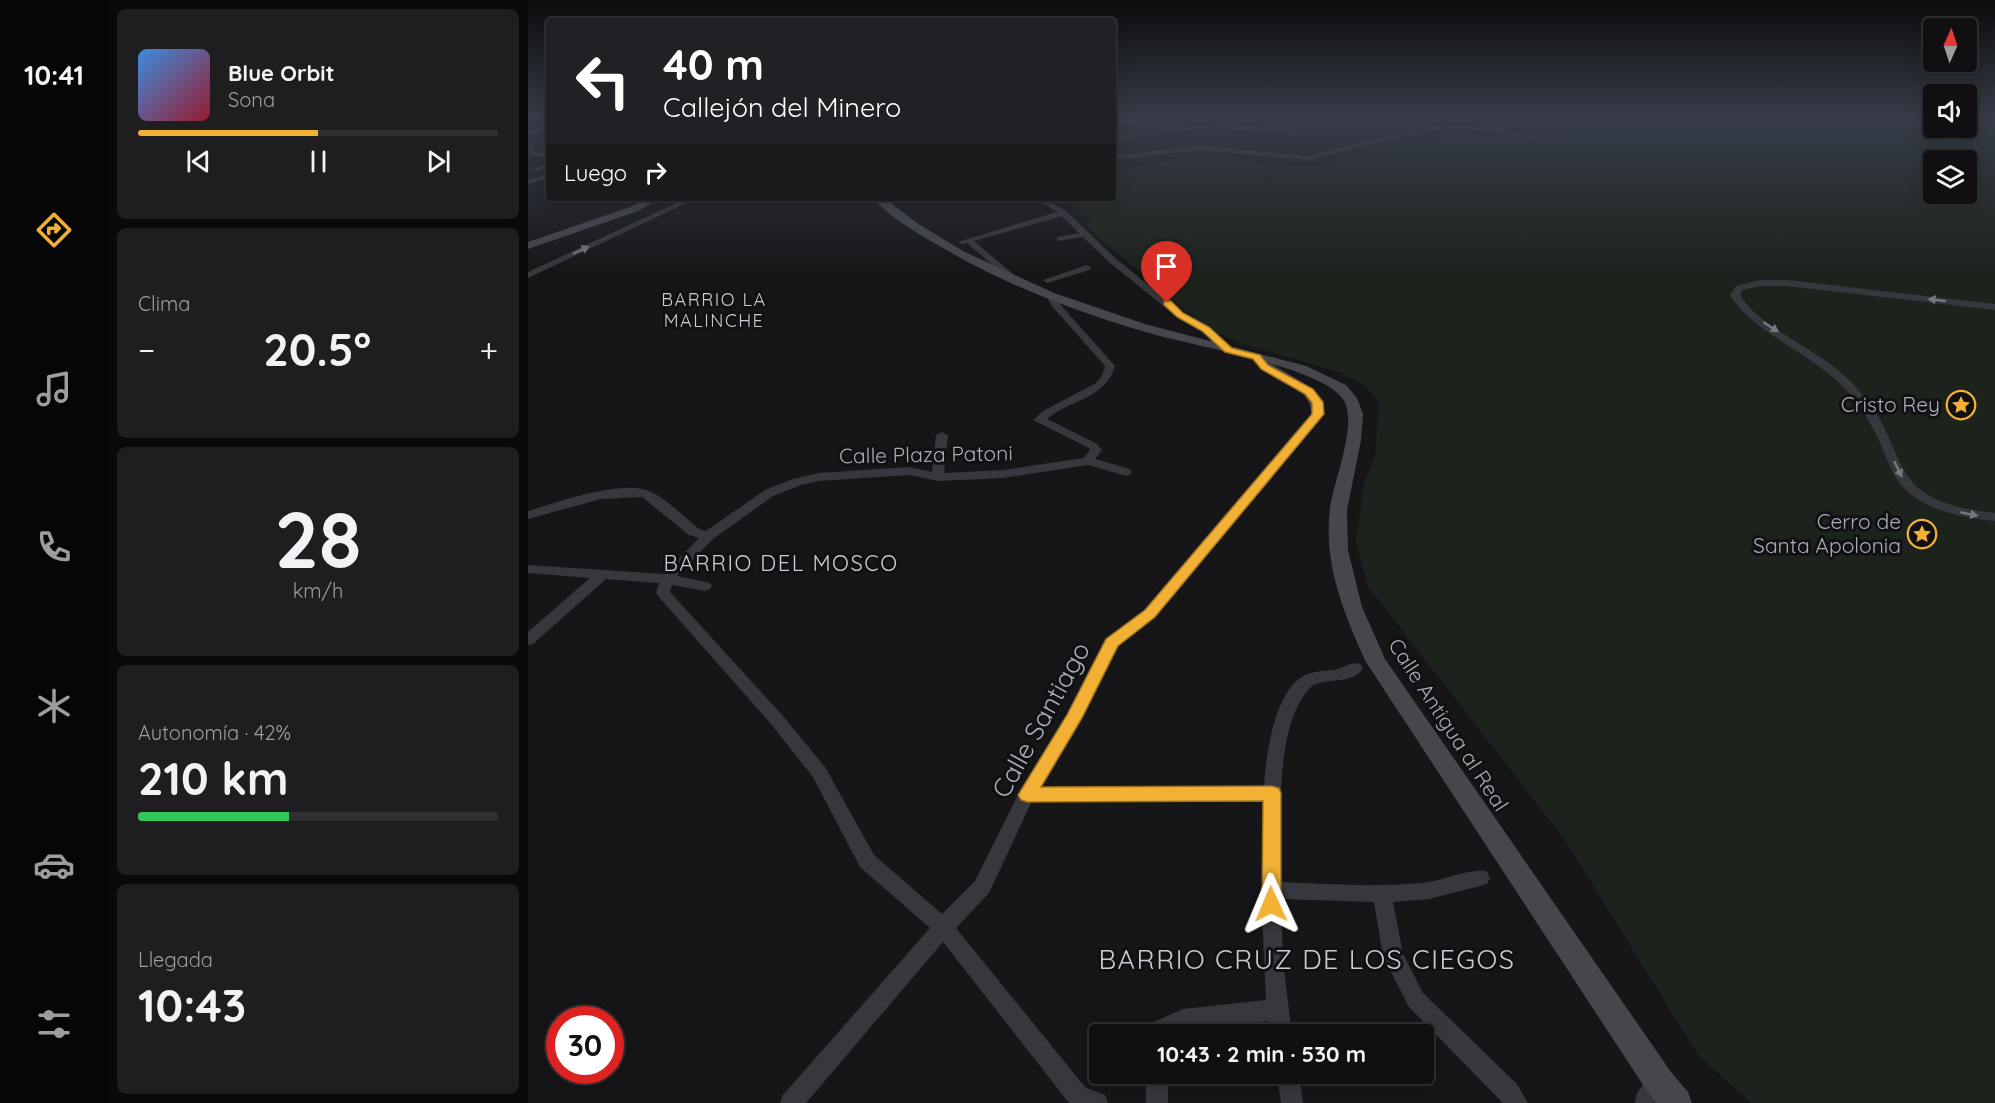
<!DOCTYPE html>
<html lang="es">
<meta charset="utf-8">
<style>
body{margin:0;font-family:Quicksand,sans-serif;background:#1e1e20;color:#f1f3f6;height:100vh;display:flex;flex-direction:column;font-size:22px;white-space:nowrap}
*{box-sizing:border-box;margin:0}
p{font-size:20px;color:#9c9d9f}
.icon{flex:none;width:33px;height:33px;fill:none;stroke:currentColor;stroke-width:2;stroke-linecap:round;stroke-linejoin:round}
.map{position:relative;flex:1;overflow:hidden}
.panel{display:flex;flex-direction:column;gap:9px;padding:9px;background:#09090a;width:420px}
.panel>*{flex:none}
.guide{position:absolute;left:18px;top:18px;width:570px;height:183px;border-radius:6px;box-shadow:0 3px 15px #0003,0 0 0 2px #303032;background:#202124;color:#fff;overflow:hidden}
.needle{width:39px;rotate:3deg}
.fabs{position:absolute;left:1395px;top:18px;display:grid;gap:12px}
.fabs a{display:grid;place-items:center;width:54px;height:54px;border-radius:6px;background:#101012;box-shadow:0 3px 15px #0003,0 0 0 2px #303032;font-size:30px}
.speed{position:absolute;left:18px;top:1006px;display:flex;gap:12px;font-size:30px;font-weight:700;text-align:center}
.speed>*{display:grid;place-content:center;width:78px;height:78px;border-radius:50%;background:#101012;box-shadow:0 3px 15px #0003,0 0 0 2px #303032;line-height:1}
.speed .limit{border:9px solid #d22;background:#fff;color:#111}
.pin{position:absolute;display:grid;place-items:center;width:51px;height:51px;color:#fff;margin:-62px -26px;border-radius:50% 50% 50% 0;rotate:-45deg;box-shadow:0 0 6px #0007}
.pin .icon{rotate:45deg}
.me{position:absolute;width:66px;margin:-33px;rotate:359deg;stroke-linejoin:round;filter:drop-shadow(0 0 4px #0008)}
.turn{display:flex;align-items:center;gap:21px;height:126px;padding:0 18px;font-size:27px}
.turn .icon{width:78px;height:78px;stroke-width:2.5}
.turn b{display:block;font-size:42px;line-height:51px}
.then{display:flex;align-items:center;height:57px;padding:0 18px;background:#0003;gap:12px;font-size:22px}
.big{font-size:45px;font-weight:700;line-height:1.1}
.panel .tile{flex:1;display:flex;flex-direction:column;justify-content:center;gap:9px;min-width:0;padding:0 21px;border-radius:9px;background:#1e1e20}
.panel .dial{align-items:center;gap:0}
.dial b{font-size:78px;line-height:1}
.song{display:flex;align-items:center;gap:18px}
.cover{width:72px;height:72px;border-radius:9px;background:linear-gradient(135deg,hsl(210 70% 55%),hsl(350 70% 35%))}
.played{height:6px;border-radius:3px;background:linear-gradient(90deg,#f2b134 50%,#303032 50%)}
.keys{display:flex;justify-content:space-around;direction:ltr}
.heat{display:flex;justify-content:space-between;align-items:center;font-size:33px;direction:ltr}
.charge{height:9px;border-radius:4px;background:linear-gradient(90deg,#34c759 42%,#303032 0)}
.trip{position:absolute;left:561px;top:1024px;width:345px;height:60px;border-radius:6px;background:#101012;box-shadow:0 3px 15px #0003,0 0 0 2px #303032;font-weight:700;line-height:60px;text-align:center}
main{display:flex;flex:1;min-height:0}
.tab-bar{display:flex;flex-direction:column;width:108px;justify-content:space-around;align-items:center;background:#060607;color:#9c9d9f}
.tab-bar .icon{width:42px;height:42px}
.tab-bar .active{color:#f2b134}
.tab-bar b{font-size:27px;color:#f1f3f6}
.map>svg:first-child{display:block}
.green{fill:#1c231d;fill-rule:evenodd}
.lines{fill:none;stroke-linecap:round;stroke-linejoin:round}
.street{fill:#37383d;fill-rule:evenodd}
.secondary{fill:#45474d;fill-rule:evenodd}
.oneway{fill:#757881}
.route{fill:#f2b134;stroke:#9d7322;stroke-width:1.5}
.labels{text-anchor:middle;stroke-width:6;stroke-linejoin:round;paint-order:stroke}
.far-neighbourhood-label{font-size:18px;letter-spacing:1.5px;fill:#c9ccd4;stroke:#111113}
.poi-label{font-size:21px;fill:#a8adb8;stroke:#111113;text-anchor:end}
.street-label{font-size:21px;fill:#a8adb8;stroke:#111113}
.neighbourhood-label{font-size:22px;letter-spacing:1.5px;fill:#c9ccd4;stroke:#111113}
.near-street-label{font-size:26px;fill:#a8adb8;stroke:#111113}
.near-neighbourhood-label{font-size:27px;letter-spacing:1.5px;fill:#c9ccd4;stroke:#111113}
</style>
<main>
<nav class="tab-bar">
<b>10:41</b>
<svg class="icon active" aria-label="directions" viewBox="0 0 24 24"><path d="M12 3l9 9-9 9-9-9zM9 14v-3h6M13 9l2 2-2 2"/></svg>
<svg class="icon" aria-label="music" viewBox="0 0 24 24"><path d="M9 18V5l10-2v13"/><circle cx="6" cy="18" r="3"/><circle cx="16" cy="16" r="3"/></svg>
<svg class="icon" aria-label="phone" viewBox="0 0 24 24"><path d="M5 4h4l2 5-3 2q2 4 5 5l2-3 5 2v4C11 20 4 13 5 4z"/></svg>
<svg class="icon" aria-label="climate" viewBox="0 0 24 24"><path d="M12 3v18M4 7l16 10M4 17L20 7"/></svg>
<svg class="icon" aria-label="car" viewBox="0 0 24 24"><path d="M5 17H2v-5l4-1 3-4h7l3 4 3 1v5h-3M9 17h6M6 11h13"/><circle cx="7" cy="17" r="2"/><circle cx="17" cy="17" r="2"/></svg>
<svg class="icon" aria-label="filters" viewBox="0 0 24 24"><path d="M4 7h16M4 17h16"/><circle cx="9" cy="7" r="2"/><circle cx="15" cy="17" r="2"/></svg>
</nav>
<section class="panel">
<div class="tile">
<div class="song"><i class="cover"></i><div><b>Blue Orbit</b><p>Sona</p></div></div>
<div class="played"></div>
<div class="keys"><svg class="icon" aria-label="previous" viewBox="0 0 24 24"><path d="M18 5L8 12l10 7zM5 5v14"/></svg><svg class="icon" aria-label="pause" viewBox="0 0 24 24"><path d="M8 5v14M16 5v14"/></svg><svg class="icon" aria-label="next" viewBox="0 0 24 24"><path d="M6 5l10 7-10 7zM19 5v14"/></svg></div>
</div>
<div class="tile"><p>Clima</p>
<div class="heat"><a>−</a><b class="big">20.5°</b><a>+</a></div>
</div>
<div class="tile dial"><b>28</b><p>km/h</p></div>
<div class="tile"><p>Autonomía · 42%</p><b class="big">210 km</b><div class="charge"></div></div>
<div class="tile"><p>Llegada</p><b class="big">10:43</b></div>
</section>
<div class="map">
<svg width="1467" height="1103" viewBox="0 0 1467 1103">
<rect width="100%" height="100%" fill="#161618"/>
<path class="green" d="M945 119H1405L1406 128H1438L1439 119H1467V1103H1223L1170 1055 1037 840 839 585 828 542 836 483 847 456 851 402 835 384 811 372 715 344 688 332 659 312 558 226 564 221 533 198H585V172L625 163 693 155 743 164 774 166 800 164 828 153 885 139 931 133 971 132 1043 146 1014 136 1010 130ZM1406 160H1438V194H1406Z"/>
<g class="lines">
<g class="street">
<polygon points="828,119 841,119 818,125 815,123"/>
<polygon points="876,119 884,119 893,125 888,126"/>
<polygon points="698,124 763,129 769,135 766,137 761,133 684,128 642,132 585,141 585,137 642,128"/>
<polygon points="21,125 21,129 0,136 0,132"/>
<polygon points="915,125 974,128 1037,143 1034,145 974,132 915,129 857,140 780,160 671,150 585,160 585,156 671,146 780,156 857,136"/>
<polygon points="0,143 7,152 21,154 21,158 3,155"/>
<polygon points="21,163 21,167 9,171 5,169"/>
<polygon points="21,174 21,178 0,184 0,180"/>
<polygon points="159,198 169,198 0,278 0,272"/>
<polygon points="507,198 516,198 538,211 587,258 655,313 680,327 704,348 704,352 696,352 674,331 649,317 581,262 555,237 529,241 529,237 551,233 534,216 446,241 490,278 490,282 484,282 439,243 434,244 430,242 529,212"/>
<polygon points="559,265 563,268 562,270 519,283 515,280"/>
<path d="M1232 280H1259L1467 304V310L1259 286H1232L1214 290 1212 295C1231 328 1293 350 1322 381 1336 395 1348 411 1357 429 1368 451 1373 475 1394 491 1415 506 1442 510 1467 513V521C1439 518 1408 513 1385 496 1366 482 1361 463 1352 443 1344 425 1334 408 1321 393 1289 355 1225 334 1202 295L1208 286Z"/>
<path d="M521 295H527L530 302 587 366C577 400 542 399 519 419L569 444 574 450 567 459 602 469 604 472 602 475 598 476 560 465 475 478 410 481 381 475 291 481 273 485 245 496 185 539 149 576 182 583 184 586 182 589 177 591 144 585 142 592 255 716 297 767 346 855 414 914 447 881 493 789 539 715 579 638 617 611 784 414C778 380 743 380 724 357L729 354 733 355C755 376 789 380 796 414L627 617 590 645 552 722 513 787 736 786C738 756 746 694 774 677 783 671 795 671 806 670 815 668 823 661 832 664L835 668C824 687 794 675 781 689 745 728 753 831 753 882 802 884 852 888 901 882 916 880 946 867 959 872L962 878 959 884 952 886 901 899 865 902 875 954 895 993 989 1084 1000 1103H975L881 1007 855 956 846 902 753 899 755 961 764 1035H742L740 1021 656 1031 647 1035H622L626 1022 655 1009 738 1000 734 912 736 800 504 801 461 893 428 928 557 1087 577 1095 580 1103H541L415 942 278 1103H252L255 1095 402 928 332 867 285 777 243 724 130 596 128 593 131 583 78 579 5 644 0 645V632L62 578 0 573V565L136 574 171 538 161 535 114 497 73 499 0 519V511C28 503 96 478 123 492 140 500 156 517 171 529L178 531 237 490 265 479 291 473 381 467 404 472 408 435 414 432 420 435 416 473 475 470 556 458 562 450 561 448 505 420 515 411 568 383 574 376 577 366 523 305 519 297Z"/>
<path d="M1132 1072 1140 1075 1155 1103H1107C1108 1089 1120 1077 1132 1072Z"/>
<rect x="618" y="1074" width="22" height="29"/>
<polygon points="749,1074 771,1074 775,1103 753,1103"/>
</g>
<g class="secondary">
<polygon points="644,119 640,121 585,124 585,120"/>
<polygon points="120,198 133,198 110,211 0,249 0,242 102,207"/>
<path d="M345 198H356L389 223 435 251 526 293 617 324 778 366 818 385 829 398 835 414 833 440 819 510 820 550 834 607 857 659 1143 1072 1160 1092 1164 1103H1129L1121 1094 838 662C816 614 795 563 802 509 805 482 831 423 815 399 794 368 668 346 628 335 553 314 482 287 415 248 391 234 363 219 345 198Z"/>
</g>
</g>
<defs><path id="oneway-solid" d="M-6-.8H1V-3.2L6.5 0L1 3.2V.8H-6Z" transform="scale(1.5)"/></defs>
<g class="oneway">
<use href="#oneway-solid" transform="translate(53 250) rotate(-25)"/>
<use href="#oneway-solid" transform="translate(1409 300) rotate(-173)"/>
<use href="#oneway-solid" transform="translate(1243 327) rotate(32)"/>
<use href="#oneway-solid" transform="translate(1370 469) rotate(64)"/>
<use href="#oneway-solid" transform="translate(1441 514) rotate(12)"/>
</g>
<linearGradient id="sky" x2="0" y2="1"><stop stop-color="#0c0c0d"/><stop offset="0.43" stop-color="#363c48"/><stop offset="1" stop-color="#363c48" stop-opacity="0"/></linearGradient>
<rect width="1467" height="274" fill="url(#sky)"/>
<polygon class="route" points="636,301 643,301 655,313 681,327 704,348 732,355 740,365 785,389 795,402 796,414 627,617 590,646 554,718 513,787 744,786 751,788 753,793 753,904 750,911 743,913 736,911 734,904 735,801 499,802 493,800 490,795 539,715 578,639 617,610 784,414 784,403 777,394 733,369 725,359 697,352 674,331 649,317 636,305"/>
<defs>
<g id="sight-ring" transform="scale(1.5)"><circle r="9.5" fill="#111113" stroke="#f2b134" stroke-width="1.5"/><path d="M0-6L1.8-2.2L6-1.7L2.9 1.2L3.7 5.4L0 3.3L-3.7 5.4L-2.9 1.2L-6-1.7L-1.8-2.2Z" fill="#f2b134"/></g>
</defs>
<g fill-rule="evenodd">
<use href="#sight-ring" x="1433" y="405"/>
<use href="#sight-ring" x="1394" y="534"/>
</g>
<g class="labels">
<g class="far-neighbourhood-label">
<text x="186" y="306">BARRIO LA<tspan x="186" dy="21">MALINCHE</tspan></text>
</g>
<g class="poi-label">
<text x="1412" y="412">Cristo Rey</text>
<text x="1373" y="529">Cerro de<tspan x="1373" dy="24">Santa Apolonia</tspan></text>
</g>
<g class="street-label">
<text transform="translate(398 455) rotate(-1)" y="7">Calle Plaza Patoni</text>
<text transform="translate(920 725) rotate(57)" y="7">Calle Antigua al Real</text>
</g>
<g class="neighbourhood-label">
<text x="253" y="571">BARRIO DEL MOSCO</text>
</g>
<g class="near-street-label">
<text transform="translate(513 720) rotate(-61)" y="9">Calle Santiago</text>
</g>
<g class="near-neighbourhood-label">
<text x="779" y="969">BARRIO CRUZ DE LOS CIEGOS</text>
</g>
</g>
</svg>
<div class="fabs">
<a><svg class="needle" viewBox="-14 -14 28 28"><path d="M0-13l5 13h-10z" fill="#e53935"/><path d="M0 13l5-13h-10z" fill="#9c9d9f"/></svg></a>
<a><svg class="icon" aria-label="sound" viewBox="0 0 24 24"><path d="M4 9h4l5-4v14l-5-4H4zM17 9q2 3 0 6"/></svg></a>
<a><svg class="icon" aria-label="layers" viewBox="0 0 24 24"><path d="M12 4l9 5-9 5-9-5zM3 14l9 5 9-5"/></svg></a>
</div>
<div class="speed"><div class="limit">30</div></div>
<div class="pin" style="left:639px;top:303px;background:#d93025"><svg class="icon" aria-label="arrive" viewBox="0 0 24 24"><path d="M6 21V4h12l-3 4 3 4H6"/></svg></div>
<svg class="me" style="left:743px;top:904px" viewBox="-20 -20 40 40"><path d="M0-17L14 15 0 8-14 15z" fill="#f2b134" stroke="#fff" stroke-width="4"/></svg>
<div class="trip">10:43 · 2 min · 530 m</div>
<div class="guide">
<div class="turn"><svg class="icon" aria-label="left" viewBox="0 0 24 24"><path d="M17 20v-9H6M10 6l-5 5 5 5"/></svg><div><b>40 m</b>Callejón del Minero</div></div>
<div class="then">Luego<svg class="icon" aria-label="right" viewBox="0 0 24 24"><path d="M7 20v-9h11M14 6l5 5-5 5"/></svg></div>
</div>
</div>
</main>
